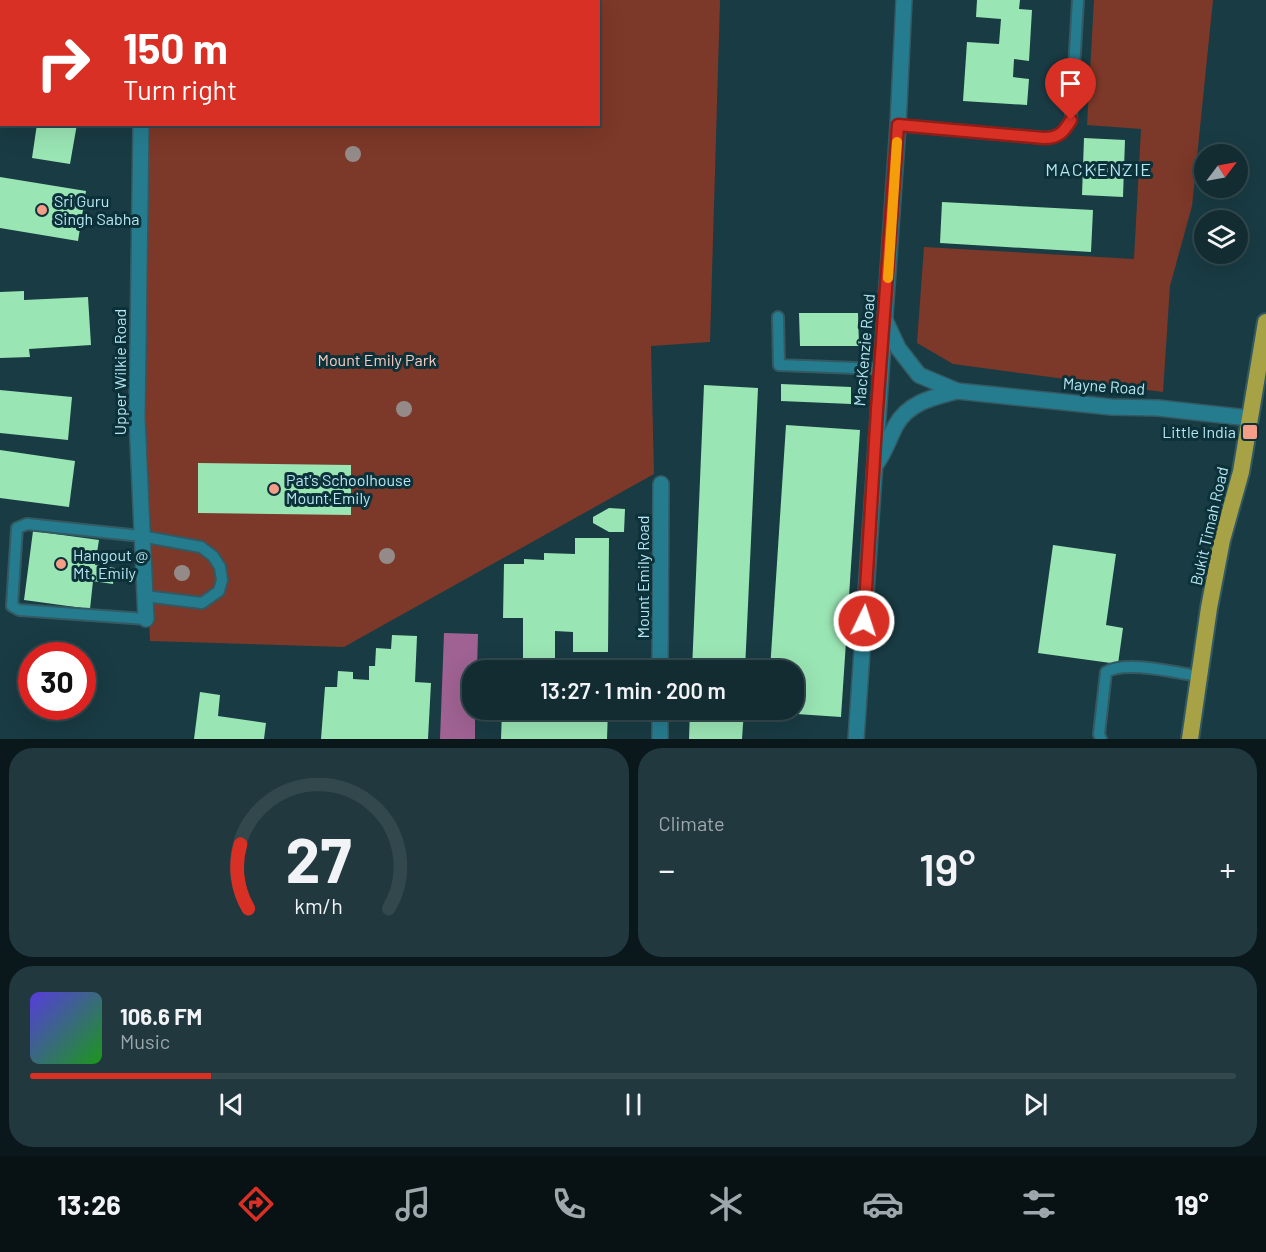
<!DOCTYPE html>
<meta charset="utf-8">
<style>
body{margin:0;font-family:Barlow,sans-serif;background:#20383e;color:#f1f3f6;height:100vh;display:flex;flex-direction:column;font-size:22px;white-space:nowrap}
*{box-sizing:border-box;margin:0}
p{font-size:20px;color:#9da7ac}
.icon{flex:none;width:33px;height:33px;fill:none;stroke:currentColor;stroke-width:2;stroke-linecap:round;stroke-linejoin:round}
.map{position:relative;height:739px;overflow:hidden}
.side{display:flex;flex-direction:column;gap:9px;padding:9px;background:#0a181c;flex:1}
.side>*{flex:none}
.guide{position:absolute;left:0px;top:0px;width:600px;height:126px;box-shadow:0 6px 24px #0002,0 0 0 2px #32484d;background:#d93025;color:#fff;overflow:hidden}
.needle{width:39px;rotate:58deg}
.fabs{position:absolute;left:1194px;top:144px;display:grid;gap:12px}
.fabs a{display:grid;place-items:center;width:54px;height:54px;border-radius:50%;background:#132c32;box-shadow:0 6px 24px #0002,0 0 0 2px #32484d;font-size:30px}
.speed{position:absolute;left:18px;top:642px;display:flex;gap:12px;font-size:30px;font-weight:700;text-align:center}
.speed>*{display:grid;place-content:center;width:78px;height:78px;border-radius:50%;background:#132c32;box-shadow:0 6px 24px #0002,0 0 0 2px #32484d;line-height:1}
.speed .limit{border:9px solid #d22;background:#fff;color:#111}
.pin{position:absolute;display:grid;place-items:center;width:51px;height:51px;color:#fff;margin:-62px -26px;border-radius:50% 50% 50% 0;rotate:-45deg;box-shadow:0 0 6px #0007}
.pin .icon{rotate:45deg}
.me{position:absolute;width:66px;margin:-33px;rotate:4deg;stroke-linejoin:round;filter:drop-shadow(0 0 4px #0008)}
.turn{display:flex;align-items:center;gap:21px;height:126px;padding:0 24px;font-size:27px}
.turn .icon{width:78px;height:78px;stroke-width:2.5}
.turn b{display:block;font-size:42px;line-height:51px}
.big{font-size:45px;font-weight:600;line-height:1.1}
.side .card{flex:1;display:flex;flex-direction:column;justify-content:center;gap:9px;min-width:0;padding:0 21px;border-radius:24px;background:#20383e}
.side .dial{align-items:center;gap:0}
.dial svg{height:156px;overflow:visible;fill:none;stroke:#32484d;stroke-width:7;stroke-linecap:round;text-anchor:middle}
.dial text{fill:#f1f3f6;stroke:none}
.song{display:flex;align-items:center;gap:18px}
.cover{width:72px;height:72px;border-radius:9px;background:linear-gradient(135deg,hsl(250 70% 55%),hsl(120 70% 35%))}
.played{height:6px;border-radius:3px;background:linear-gradient(90deg,#d93025 15%,#32484d 15%)}
.keys{display:flex;justify-content:space-around;direction:ltr}
.heat{display:flex;justify-content:space-between;align-items:center;font-size:33px;direction:ltr}
.side .tiles{flex:1;display:grid;gap:9px;grid-template-columns:1fr 1fr}
.card:last-child{grid-column:span 2}
.trip{position:absolute;left:462px;top:660px;width:342px;height:60px;border-radius:24px;background:#132c32;box-shadow:0 6px 24px #0002,0 0 0 2px #32484d;font-weight:600;line-height:60px;text-align:center}
.menu{display:flex;height:96px;justify-content:space-around;align-items:center;background:#081214;color:#9da7ac}
.menu .icon{width:42px;height:42px}
.menu .selected{color:#d93025}
.menu b{font-size:27px;color:#f1f3f6}
.map>svg:first-child{display:block}
.green{fill:#7c3828}
.water{fill:#9f6292}
.building{fill:#9ae5b4}
.lines{fill:none;stroke-linecap:round;stroke-linejoin:round}
.service-casing{stroke:#335962;stroke-width:14}
.minor-casing{stroke:#335962;stroke-width:18}
.trunk-casing{stroke:#335962;stroke-width:20}
.service{stroke:#267c8f;stroke-width:10}
.minor{stroke:#267c8f;stroke-width:15}
.trunk{stroke:#a8a246;stroke-width:16}
.tree{fill:#948b88}
.route-casing{stroke:#8d1f18;stroke-width:15}
.route{stroke:#d93025;stroke-width:10}
.slow{stroke:#f59e0b;stroke-width:10}
.poi-dot{fill:#f49e88;stroke:#0d3139;stroke-width:2}
.labels{text-anchor:middle;stroke-width:6;stroke-linejoin:round;paint-order:stroke}
.poi-label{font-size:16px;fill:#b6e6f3;stroke:#0d3139;text-anchor:start}
.street-label{font-size:16px;fill:#b6e6f3;stroke:#0d3139}
.park-label{font-size:16px;fill:#f8ccc1;stroke:#0d3139}
.neighbourhood-label{font-size:18px;letter-spacing:1.5px;fill:#b6e6f3;stroke:#0d3139}
</style>
<div class="map">
<svg width="1266" height="739" viewBox="0 0 1266 739">
<rect width="100%" height="100%" fill="#193b43"/>
<g class="green">
<polygon points="151,0 720,0 710,342 651,346 654,474 344,647 150,641 141,450 145,125 598,124 598,2 151,1"/>
<polygon points="1094,0 1213,0 1192,206 1170,286 1163,392 953,364 917,343 924,247 1134,259 1141,129 1087,125"/>
</g>
<polygon class="water" points="444,633 478,634 477,670 472,670 472,710 475,710 475,739 440,739"/>
<g class="building">
<polygon points="977,0 1020,0 1019,9 1032,10 1029,61 1014,59 1013,77 1029,79 1027,105 963,101 967,42 999,44 1001,19 976,17"/>
<polygon points="37,124 77,124 70,164 32,158"/>
<polygon points="1084,138 1125,140 1123,197 1082,195"/>
<polygon points="0,177 86,191 78,241 0,228"/>
<polygon points="942,202 1093,210 1091,252 940,243"/>
<polygon points="24,291 24,300 88,297 91,345 29,349 30,357 0,358 0,292"/>
<polygon points="799,313 858,313 859,346 800,346"/>
<polygon points="781,384 851,387 851,404 781,401"/>
<polygon points="704,385 758,388 745,670 692,670"/>
<polygon points="0,390 72,397 68,440 0,433"/>
<polygon points="786,425 860,430 841,717 767,712 767,710 794,710 794,670 770,670"/>
<polygon points="0,450 75,461 69,507 0,498"/>
<polygon points="198,463 351,465 351,515 198,513"/>
<polygon points="609,508 625,509 624,532 609,532 593,523 593,517"/>
<polygon points="33,531 99,540 95,565 115,568 113,584 93,581 90,609 24,600"/>
<polygon points="575,538 609,538 608,652 573,652 573,632 555,631 555,670 523,670 523,618 503,618 504,564 524,564 524,559 544,560 544,553 575,554"/>
<polygon points="1053,545 1116,554 1106,625 1123,628 1118,664 1038,653"/>
<polygon points="392,635 417,636 415,682 431,683 428,739 321,739 325,687 337,687 338,671 353,672 353,679 369,680 369,666 375,666 376,648 391,649"/>
<polygon points="570,661 608,661 608,670 569,670"/>
<polygon points="200,692 220,695 218,716 266,723 264,739 194,739"/>
<polygon points="502,710 608,710 607,739 501,739"/>
<polygon points="690,710 744,710 742,739 689,739"/>
</g>
<g class="lines">
<g class="service-casing">
<g id="service">
<path d="M898 125 1044 138C1059 137 1064 132 1071 119L1078 0"/>
<polyline points="778,317 779,365 881,369"/>
<polyline points="144,596 202,603 219,591 222,580 220,567 213,556 201,547 141,536 27,524 17,528 12,606 19,610 146,619"/>
<path d="M1101 739 1099 734 1106 672C1126 660 1176 673 1199 676"/>
</g>
</g>
<g class="minor-casing">
<g id="minor">
<polyline points="148,2 148,0"/>
<polyline points="141,124 137,418 146,619"/>
<polyline points="885,320 898,348 919,375 957,391 1111,407 1158,408 1249,418"/>
<path d="M876 464C885 452 889 438 896 425 909 402 934 397 957 391"/>
<polyline points="660,670 661,484"/>
<polyline points="660,739 660,710"/>
<polyline points="856,739 898,125 904,0"/>
</g>
</g>
<g class="trunk-casing">
<polyline id="trunk" points="1190,739 1209,608 1222,540 1241,472 1266,322"/>
</g>
<use href="#service" class="service"/>
<use href="#minor" class="minor"/>
<use href="#trunk" class="trunk"/>
</g>
<g class="tree">
<circle cx="353" cy="154" r="8"/>
<circle cx="404" cy="409" r="8"/>
<circle cx="387" cy="556" r="8"/>
<circle cx="182" cy="573" r="8"/>
</g>
<g class="lines">
<g class="route-casing">
<path id="route" d="M864 621 877 410 898 125 1044 138C1059 138 1064 132 1071 120"/>
</g>
<use href="#route" class="route"/>
<polyline class="slow" points="888,278 897,142"/>
</g>
<g class="poi-dot">
<circle cx="42" cy="210" r="6"/>
<rect x="1242" y="424" width="16" height="16" rx="3"/>
<circle cx="274" cy="489" r="6"/>
<circle cx="61" cy="564" r="6"/>
</g>
<g class="labels">
<g class="poi-label">
<text x="54" y="207">Sri Guru<tspan x="54" dy="18">Singh Sabha</tspan></text>
<text x="1236" y="438" text-anchor="end">Little India</text>
<text x="286" y="486">Pat's Schoolhouse<tspan x="286" dy="18">Mount Emily</tspan></text>
<text x="73" y="561">Hangout @<tspan x="73" dy="18">Mt. Emily</tspan></text>
</g>
<g class="street-label">
<text transform="translate(864 350) rotate(-85)" y="6">MacKenzie Road</text>
<text transform="translate(120 372) rotate(-90)" y="6">Upper Wilkie Road</text>
<text transform="translate(1104 386) rotate(4)" y="6">Mayne Road</text>
<text transform="translate(1209 526) rotate(-77)" y="6">Bukit Timah Road</text>
<text transform="translate(643 577) rotate(-90)" y="6">Mount Emily Road</text>
</g>
<g class="park-label">
<text x="377" y="366">Mount Emily Park</text>
</g>
<g class="neighbourhood-label">
<text x="1099" y="176">MACKENZIE</text>
</g>
</g>
</svg>
<div class="fabs">
<a><svg class="needle" viewBox="-14 -14 28 28"><path d="M0-13l5 13h-10z" fill="#e53935"/><path d="M0 13l5-13h-10z" fill="#9da7ac"/></svg></a>
<a><svg class="icon" aria-label="layers" viewBox="0 0 24 24"><path d="M12 4l9 5-9 5-9-5zM3 14l9 5 9-5"/></svg></a>
</div>
<div class="speed"><div class="limit">30</div></div>
<div class="pin" style="left:1071px;top:120px;background:#d93025"><svg class="icon" aria-label="arrive" viewBox="0 0 24 24"><path d="M6 21V4h12l-3 4 3 4H6"/></svg></div>
<svg class="me" style="left:864px;top:621px" viewBox="-20 -20 40 40"><circle r="17" fill="#d93025" stroke="#fff" stroke-width="3"/><path d="M0-11L8 9 0 5-8 9z" fill="#fff"/></svg>
<div class="trip">13:27 · 1 min · 200 m</div>
<div class="guide">
<div class="turn"><svg class="icon" aria-label="right" viewBox="0 0 24 24"><path d="M7 20v-9h11M14 6l5 5-5 5"/></svg><div><b>150 m</b>Turn right</div></div>
</div>
</div>
<section class="side">
<div class="tiles">
<div class="card dial"><svg viewBox="0 0 100 80">
<path d="M14 69A42 42 0 1 1 86 69"/>
<path d="M14 69A42 42 0 0 1 10 36" stroke="#d93025"/>
<text x="50" y="56" font-size="32" font-weight="700">27</text>
<text x="50" y="72" font-size="11">km/h</text>
</svg></div>
<div class="card"><p>Climate</p>
<div class="heat"><a>−</a><b class="big">19°</b><a>+</a></div>
</div>
<div class="card">
<div class="song"><i class="cover"></i><div><b>106.6 FM</b><p>Music</p></div></div>
<div class="played"></div>
<div class="keys"><svg class="icon" aria-label="previous" viewBox="0 0 24 24"><path d="M18 5L8 12l10 7zM5 5v14"/></svg><svg class="icon" aria-label="pause" viewBox="0 0 24 24"><path d="M8 5v14M16 5v14"/></svg><svg class="icon" aria-label="next" viewBox="0 0 24 24"><path d="M6 5l10 7-10 7zM19 5v14"/></svg></div>
</div>
</div>
</section>
<nav class="menu">
<b>13:26</b>
<svg class="icon selected" aria-label="directions" viewBox="0 0 24 24"><path d="M12 3l9 9-9 9-9-9zM9 14v-3h6M13 9l2 2-2 2"/></svg>
<svg class="icon" aria-label="music" viewBox="0 0 24 24"><path d="M9 18V5l10-2v13"/><circle cx="6" cy="18" r="3"/><circle cx="16" cy="16" r="3"/></svg>
<svg class="icon" aria-label="phone" viewBox="0 0 24 24"><path d="M5 4h4l2 5-3 2q2 4 5 5l2-3 5 2v4C11 20 4 13 5 4z"/></svg>
<svg class="icon" aria-label="climate" viewBox="0 0 24 24"><path d="M12 3v18M4 7l16 10M4 17L20 7"/></svg>
<svg class="icon" aria-label="car" viewBox="0 0 24 24"><path d="M5 17H2v-5l4-1 3-4h7l3 4 3 1v5h-3M9 17h6M6 11h13"/><circle cx="7" cy="17" r="2"/><circle cx="17" cy="17" r="2"/></svg>
<svg class="icon" aria-label="filters" viewBox="0 0 24 24"><path d="M4 7h16M4 17h16"/><circle cx="9" cy="7" r="2"/><circle cx="15" cy="17" r="2"/></svg>
<b>19°</b>
</nav>
